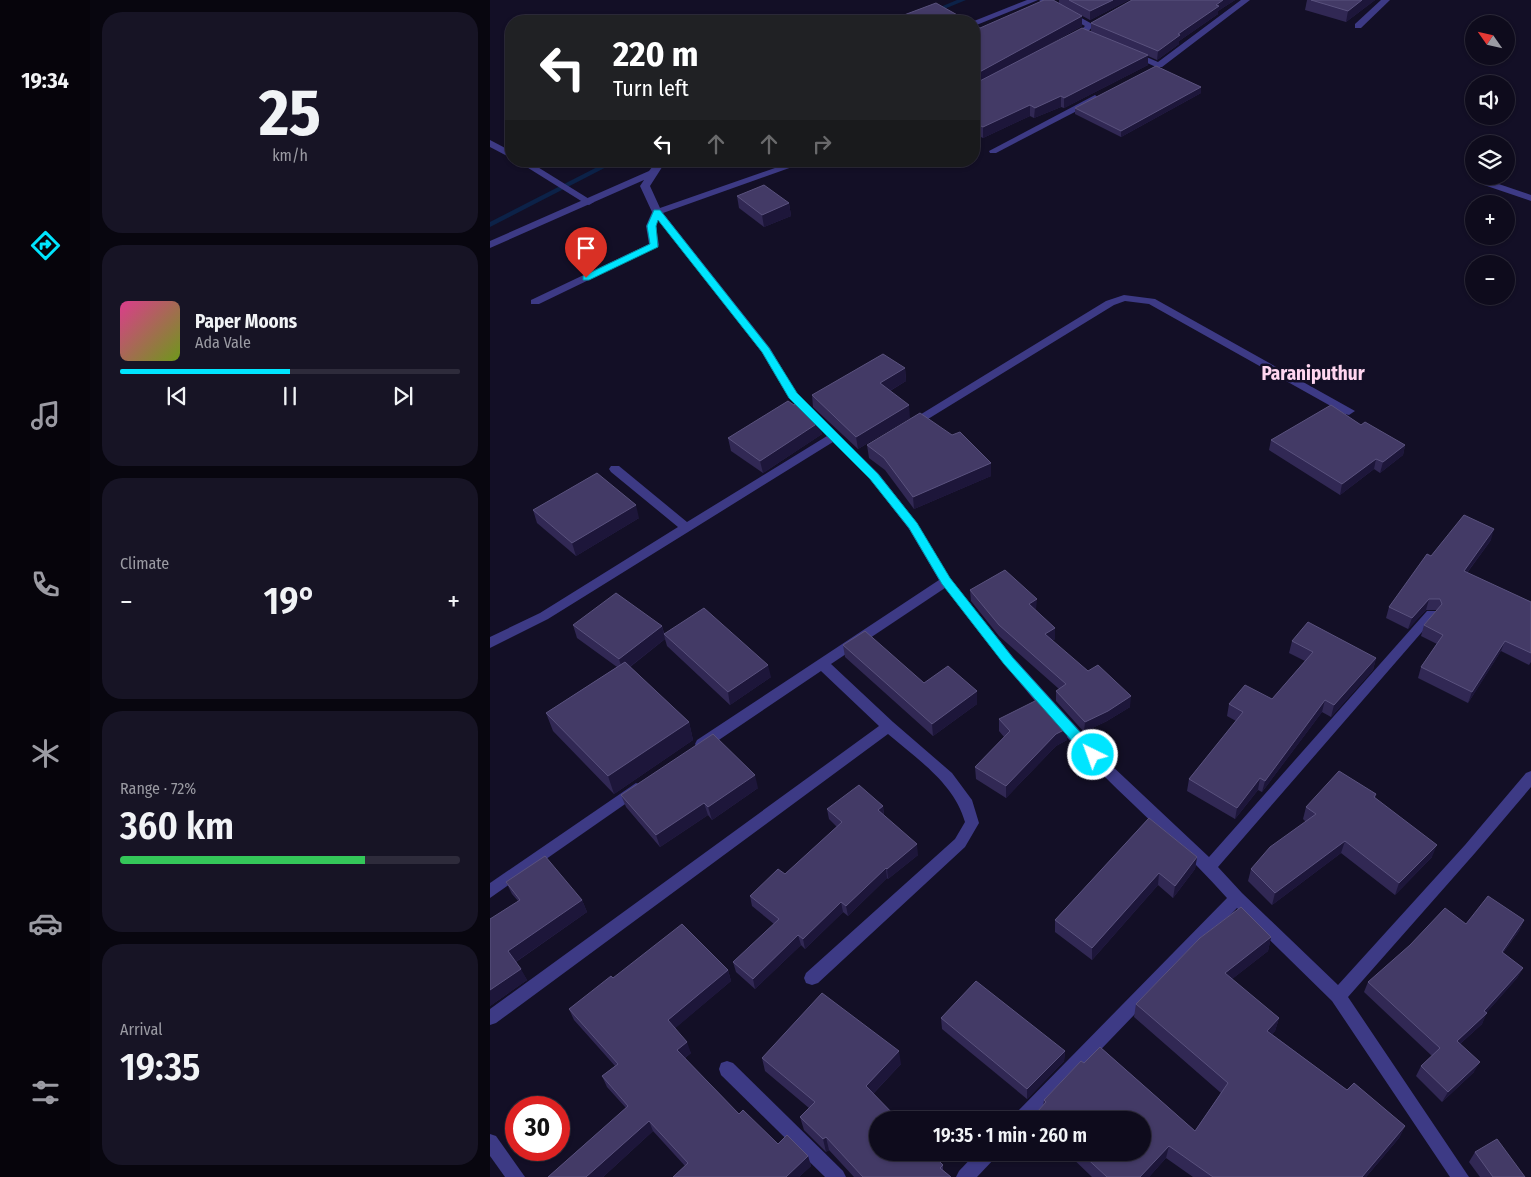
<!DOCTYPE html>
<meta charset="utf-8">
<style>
body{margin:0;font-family:"Fira Sans Condensed",sans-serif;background:#171425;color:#f1f3f6;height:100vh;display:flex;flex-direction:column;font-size:19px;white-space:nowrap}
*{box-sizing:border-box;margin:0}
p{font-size:16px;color:#9b9ba3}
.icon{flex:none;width:28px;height:28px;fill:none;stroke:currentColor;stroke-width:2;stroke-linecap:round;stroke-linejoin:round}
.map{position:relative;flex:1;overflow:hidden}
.side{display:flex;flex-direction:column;gap:12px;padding:12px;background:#08060f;width:400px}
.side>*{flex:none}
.hud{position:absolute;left:15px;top:15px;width:475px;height:152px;border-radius:20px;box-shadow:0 1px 4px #0004,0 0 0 1px #2e2b3b;background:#202124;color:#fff;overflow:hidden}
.needle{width:32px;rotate:304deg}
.fabs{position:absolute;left:975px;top:15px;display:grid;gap:10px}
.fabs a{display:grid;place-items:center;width:50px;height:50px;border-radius:50%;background:#0e0b1c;box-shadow:0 1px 4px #0004,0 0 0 1px #2e2b3b;font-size:25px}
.speed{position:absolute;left:15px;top:1096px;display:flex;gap:10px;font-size:25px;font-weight:700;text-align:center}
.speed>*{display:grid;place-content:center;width:65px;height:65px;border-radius:50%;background:#0e0b1c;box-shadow:0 1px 4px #0004,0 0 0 1px #2e2b3b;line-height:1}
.speed .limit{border:8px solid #d22;background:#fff;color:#111}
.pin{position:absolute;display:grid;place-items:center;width:42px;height:42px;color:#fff;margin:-51px -21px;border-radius:50% 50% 50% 0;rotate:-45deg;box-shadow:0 0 5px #0007}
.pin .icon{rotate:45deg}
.me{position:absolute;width:55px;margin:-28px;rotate:318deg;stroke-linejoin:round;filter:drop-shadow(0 0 4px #0008)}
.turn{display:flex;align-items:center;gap:18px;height:105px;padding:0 25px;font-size:22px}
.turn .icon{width:65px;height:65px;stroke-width:2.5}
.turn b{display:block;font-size:35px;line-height:42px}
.lanes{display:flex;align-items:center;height:48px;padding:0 25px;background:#0003;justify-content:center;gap:25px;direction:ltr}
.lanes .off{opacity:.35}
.big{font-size:38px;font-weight:600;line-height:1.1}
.side .card{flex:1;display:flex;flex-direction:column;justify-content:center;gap:8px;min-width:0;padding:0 18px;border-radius:20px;background:#171425}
.side .dial{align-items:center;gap:0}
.dial b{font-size:65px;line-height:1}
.song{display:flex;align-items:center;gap:15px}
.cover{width:60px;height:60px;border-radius:8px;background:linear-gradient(135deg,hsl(330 70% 55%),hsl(80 70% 35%))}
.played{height:5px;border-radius:2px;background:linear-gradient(90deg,#00e5ff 50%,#2e2b3b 50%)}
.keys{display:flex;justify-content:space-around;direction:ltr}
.heat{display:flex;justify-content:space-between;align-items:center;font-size:28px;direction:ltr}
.charge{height:8px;border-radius:4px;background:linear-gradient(90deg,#34c759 72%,#2e2b3b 0)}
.trip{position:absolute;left:379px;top:1111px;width:282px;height:50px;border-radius:25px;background:#0e0b1c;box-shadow:0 1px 4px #0004,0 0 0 1px #2e2b3b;font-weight:600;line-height:50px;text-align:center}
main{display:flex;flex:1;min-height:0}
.menu{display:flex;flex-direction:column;width:90px;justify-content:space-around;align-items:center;background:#06040b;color:#9b9ba3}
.menu .icon{width:35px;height:35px}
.menu .on{color:#00e5ff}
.menu b{font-size:22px;color:#f1f3f6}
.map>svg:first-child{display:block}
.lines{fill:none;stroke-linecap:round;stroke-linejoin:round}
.stream{fill:#0c2248;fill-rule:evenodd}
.service{fill:#3d3a85;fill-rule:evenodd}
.minor{fill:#3d3a85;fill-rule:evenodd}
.wall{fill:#312854}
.shaded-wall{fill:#1d163a}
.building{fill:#433a66;stroke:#5a527e}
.route{fill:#00e5ff;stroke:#0095a6}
.labels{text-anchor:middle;stroke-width:5;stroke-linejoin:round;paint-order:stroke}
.quarter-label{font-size:19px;font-weight:bold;fill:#ffd6f0;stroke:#130f26}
</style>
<main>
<nav class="menu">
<b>19:34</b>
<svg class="icon on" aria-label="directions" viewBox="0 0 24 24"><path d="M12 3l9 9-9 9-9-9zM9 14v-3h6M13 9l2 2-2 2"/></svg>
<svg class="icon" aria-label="music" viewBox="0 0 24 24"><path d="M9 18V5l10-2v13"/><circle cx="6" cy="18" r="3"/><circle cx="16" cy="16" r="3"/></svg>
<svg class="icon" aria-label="phone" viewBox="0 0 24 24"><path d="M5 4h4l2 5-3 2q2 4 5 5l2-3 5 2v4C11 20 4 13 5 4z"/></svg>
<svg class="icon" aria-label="climate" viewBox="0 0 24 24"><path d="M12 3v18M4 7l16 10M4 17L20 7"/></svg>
<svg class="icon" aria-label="car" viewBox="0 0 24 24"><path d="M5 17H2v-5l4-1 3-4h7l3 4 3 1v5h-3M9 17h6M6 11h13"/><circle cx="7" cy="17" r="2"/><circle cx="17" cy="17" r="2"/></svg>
<svg class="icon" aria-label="filters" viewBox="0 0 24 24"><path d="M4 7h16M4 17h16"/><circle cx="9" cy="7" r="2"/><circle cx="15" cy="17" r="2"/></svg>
</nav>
<section class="side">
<div class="card dial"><b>25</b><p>km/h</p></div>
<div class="card">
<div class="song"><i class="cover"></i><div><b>Paper Moons</b><p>Ada Vale</p></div></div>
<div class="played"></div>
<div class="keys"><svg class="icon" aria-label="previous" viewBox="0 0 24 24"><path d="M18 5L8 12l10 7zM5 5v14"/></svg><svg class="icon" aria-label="pause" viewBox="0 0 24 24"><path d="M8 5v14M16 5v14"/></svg><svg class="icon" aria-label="next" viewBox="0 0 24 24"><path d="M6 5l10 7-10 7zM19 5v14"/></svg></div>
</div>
<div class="card"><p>Climate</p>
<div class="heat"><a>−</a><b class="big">19°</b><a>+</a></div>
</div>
<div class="card"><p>Range · 72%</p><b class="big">360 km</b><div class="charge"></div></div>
<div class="card"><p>Arrival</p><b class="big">19:35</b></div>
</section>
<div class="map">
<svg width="1041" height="1177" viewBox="0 0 1041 1177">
<rect width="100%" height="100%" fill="#130f26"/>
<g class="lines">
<g class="stream">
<polygon points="467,0 476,0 425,21 417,21"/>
<polygon points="119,161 128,161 0,227 0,222"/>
</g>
<g class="service">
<polygon points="0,140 21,151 21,158 0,147"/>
<polygon points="27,161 38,161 104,202 99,205 96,204"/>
</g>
<g class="minor">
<polygon points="537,0 548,0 484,26 484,21"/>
<polygon points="549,0 559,0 604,25 595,35 589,35 588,33 595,26"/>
<polygon points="751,0 760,0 672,67 666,67 638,54 645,52 668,62"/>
<polygon points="891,0 900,0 871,28 865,28 865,24"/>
<polygon points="605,95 609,98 608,100 506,153 500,153 499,151"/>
<path d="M167 161H176L160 186 170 208 305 161H319L173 213 280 348 307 394 388 473 427 523 460 578 523 657 620 764 719 857 937 611H945L947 614 945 617 728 867 752 893 848 985 975 845 1036 773 1041 771V787L985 853 858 997 979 1177H960L842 1001 747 908 543 1120H523L525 1114 737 898C698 854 653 815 611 773 554 716 504 652 455 588L341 664 403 722 462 773 482 800 489 823 475 847 328 983 322 985 316 983 314 978 316 973 465 839 475 822C464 783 427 759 398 734L6 1023 0 1025V1009L389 726 331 671 217 748 212 750 207 748 205 744 207 740 449 580 419 529 380 479 343 442 58 619 0 648V637L50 613 188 527 121 472 119 469 121 466H129L197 522 337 436 299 398 271 351 168 220 166 226 169 245 167 247 49 304H41V300L159 244 156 226 162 212 150 186 154 180 0 248V241L159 171Z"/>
<polygon points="997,180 1041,195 1041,201 994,185 992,183"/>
<polygon points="634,295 665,299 865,411 859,415 855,414 659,304 635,301 624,305 425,427 421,428 415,424 616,301"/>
<polygon points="146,783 151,785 153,789 151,793 0,898 0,883"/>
<polygon points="237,1061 243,1063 353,1171 356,1177 335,1177 231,1075 229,1069 231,1063"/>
<polygon points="0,1134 6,1136 35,1177 15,1177 0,1156"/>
<polygon points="487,1152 507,1152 505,1158 487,1177 466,1177 469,1171"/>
</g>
</g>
<g class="wall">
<polygon points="569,0 639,0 600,20 572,5 592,16 592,26 537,57 601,31 601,23 642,0 745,0 728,11 728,14 689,41 689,44 667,60 658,56 658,65 574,108 571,107 544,118 540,116 493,138 491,137 484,140 490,28 569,3"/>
<polygon points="817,0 885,0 856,22 815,10"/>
<polygon points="711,93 631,137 585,114 585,108"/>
<polygon points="247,196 299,203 301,216 274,227 249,208"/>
<polygon points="415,368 416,381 400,391 420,418 368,449 323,407 322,395"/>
<polygon points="871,425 915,445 913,455 890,473 884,469 850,495 779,450 781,440"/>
<polygon points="332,434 273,473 241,451 238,438"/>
<polygon points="377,445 501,463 501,476 424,509 395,470 379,458"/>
<polygon points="43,510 149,518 86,556 47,523"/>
<polygon points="1001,540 977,573 1041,602 1041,662 1039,665 1011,651 978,703 928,678 931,667 947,644 931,636 934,625 947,610 936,610 918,629 896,618 899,607 941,556"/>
<polygon points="480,590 546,610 565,628 565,639 562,641 640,707 617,721 594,732 566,701 566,691 569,689 509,636 481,601"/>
<polygon points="83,625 172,626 174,633 281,677 240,705 177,646 175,639 140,667 199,722 203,740 124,794 63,731 56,713 127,667 87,638"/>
<polygon points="802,641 886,658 883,670 841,717 832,712 772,792 768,790 745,819 697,791 699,779 746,721 737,716 739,704 782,699 815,661 799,653"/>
<polygon points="353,645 434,683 487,704 443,736 355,657"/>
<polygon points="509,719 577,740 566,746 516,798 486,779 485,767 514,737 509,731"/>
<polygon points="268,788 222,820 218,815 170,847 136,807 131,795"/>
<polygon points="886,794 885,798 942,857 905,895 851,853 782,905 758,881 761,869 816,822 813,819 816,807"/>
<polygon points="393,806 394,815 428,855 398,879 397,878 358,916 353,912 315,949 311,945 265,989 246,972 243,962 284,924 262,906 260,896 295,874 347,827 339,819 337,809"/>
<polygon points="659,818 707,857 705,869 683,898 668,885 602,960 565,932 565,920"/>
<polygon points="16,882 92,900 97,912 26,962 37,980 0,1006 28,901 22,894"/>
<polygon points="751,907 781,937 778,951 742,979 789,1018 785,1031 782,1034 857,1090 864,1083 915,1126 909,1138 876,1177 703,1177 676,1158 659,1177 602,1177 576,1152 652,1152 652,1120 546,1120 547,1112 553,1105 554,1100 591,1061 594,1063 610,1047 705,1131 731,1093 644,1017 646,1004 710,938"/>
<polygon points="1034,920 1029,931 1013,953 1033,968 1027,978 996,1013 992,1024 970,1044 984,1072 952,1102 926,1076 931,1066 942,1056 874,992 878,982 976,924"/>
<polygon points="238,970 241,981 185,1028 201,1053 195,1058 249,1114 288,1144 318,1156 321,1166 309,1177 183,1177 195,1166 163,1131 113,1177 58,1177 136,1108 117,1087 112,1076 125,1066 84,1020 79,1009 123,978"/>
<polygon points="451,1018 575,1051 574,1061 537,1099 452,1029"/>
<polygon points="272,1058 411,1064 383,1094 453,1165 453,1170 461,1177 364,1177 339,1150 336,1152 314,1130 310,1117 319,1108 275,1071"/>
<polygon points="985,1152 1035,1177 990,1177 979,1162"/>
</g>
<g class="shaded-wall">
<polygon points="623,0 639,0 600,20 600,11"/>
<polygon points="733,0 745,0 728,11 728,14 689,41 689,44 667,60 668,51 726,5"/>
<polygon points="872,0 885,0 856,22 858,11"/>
<polygon points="592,16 592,26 484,86 484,75"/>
<polygon points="658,55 658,65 574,108 574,98"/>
<polygon points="711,87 711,93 631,137 631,131"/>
<polygon points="571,96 571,107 544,118 545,108"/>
<polygon points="540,105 540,116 493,138 493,127"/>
<polygon points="491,126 491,137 484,140 484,130"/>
<polygon points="299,203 301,216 274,227 272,215"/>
<polygon points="415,368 416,381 391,396 390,383"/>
<polygon points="419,405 420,418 368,449 366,437"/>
<polygon points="331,421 332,434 273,473 270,461"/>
<polygon points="915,445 913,455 890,473 893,462"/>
<polygon points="886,459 884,469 850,495 852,484"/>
<polygon points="501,463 501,476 424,509 423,497"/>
<polygon points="146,505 149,518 86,556 82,543"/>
<polygon points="1004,529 1001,540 970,582 974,571"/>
<polygon points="547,599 546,610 539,615 539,604"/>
<polygon points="939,599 936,610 918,629 922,618"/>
<polygon points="172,626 175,639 133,672 129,659"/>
<polygon points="565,628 565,639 554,645 555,634"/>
<polygon points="1015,641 1011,651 978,703 982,692"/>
<polygon points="886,658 883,670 841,717 844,705"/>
<polygon points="278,665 281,677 240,705 238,692"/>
<polygon points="487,691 487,704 443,736 442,724"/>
<polygon points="641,696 640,707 617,721 594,732 595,722"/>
<polygon points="835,700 832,712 772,792 775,781"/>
<polygon points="199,722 203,740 124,794 118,776"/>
<polygon points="578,728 577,740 566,746 516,798 516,786 566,734"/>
<polygon points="265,775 268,788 222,820 218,807"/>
<polygon points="770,778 768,790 745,819 747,808"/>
<polygon points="214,803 218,815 170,847 166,835"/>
<polygon points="393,806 394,817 388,810"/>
<polygon points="855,841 851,853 782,905 785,893"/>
<polygon points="427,844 428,855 398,879 397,869"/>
<polygon points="947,845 942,857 905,895 909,883"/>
<polygon points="707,857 705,869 683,898 685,886"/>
<polygon points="396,868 397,878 358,916 356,906"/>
<polygon points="669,873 668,885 602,960 602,948"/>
<polygon points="92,900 97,912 24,963 18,951"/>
<polygon points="351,902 353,912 315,949 313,939"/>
<polygon points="1034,920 1029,931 1006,962 1012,952"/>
<polygon points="308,935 311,945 265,989 263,979"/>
<polygon points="781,937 778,951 732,987 735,973"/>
<polygon points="1033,968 1027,978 989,1021 994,1011"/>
<polygon points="31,969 37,980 0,1006 0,990"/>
<polygon points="238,970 241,981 182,1031 178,1020"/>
<polygon points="997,1013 992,1024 962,1051 967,1041"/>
<polygon points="789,1018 785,1031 774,1044 777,1031"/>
<polygon points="197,1042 201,1053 191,1061 187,1050"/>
<polygon points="409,1051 411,1064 378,1099 376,1086"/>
<polygon points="575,1051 574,1061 537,1099 537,1089"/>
<polygon points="990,1062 984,1072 952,1102 958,1092"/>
<polygon points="159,1121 163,1131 113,1177 96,1177"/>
<polygon points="915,1126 909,1138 876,1177 872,1177"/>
<polygon points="336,1137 339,1150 336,1152 333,1139"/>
<polygon points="679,1146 676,1158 659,1177 650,1177"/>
<polygon points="318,1156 321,1166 309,1177 296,1177"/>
</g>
<g class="building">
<polygon points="554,0 563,0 592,16 484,75 484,24 490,28"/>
<polygon points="579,0 623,0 600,11"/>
<polygon points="642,0 733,0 726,5 729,6 688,34 690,35 668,51 601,23"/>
<polygon points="821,0 872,0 858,11"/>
<polygon points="446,3 478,21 398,21"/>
<polygon points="592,28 658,55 574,98 571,96 545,108 540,105 493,127 491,126 484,130 484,84"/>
<polygon points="666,66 711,87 631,131 585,108"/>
<polygon points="274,185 299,203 272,215 247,196"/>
<polygon points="393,354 415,368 390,383 419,405 366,437 322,395"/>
<polygon points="298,401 304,405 310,401 331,421 270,461 238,438"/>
<polygon points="841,405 871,425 875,422 915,445 893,462 886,459 852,484 781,440"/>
<polygon points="430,413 462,435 470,432 501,463 423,497 394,458 377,445"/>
<polygon points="107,473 146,505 82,543 43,510"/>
<polygon points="974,515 1004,529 974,571 1041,602 1041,653 1015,641 982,692 931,667 953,635 934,625 952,604 950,599 939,599 922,618 899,607 937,554 941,556"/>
<polygon points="515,570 547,599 539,604 565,628 555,634 598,671 608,665 641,696 618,711 595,722 566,691 576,684 509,625 480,590"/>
<polygon points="126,593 172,626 129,659 83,625"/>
<polygon points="214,608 278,665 238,692 174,634"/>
<polygon points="818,622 886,658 844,705 835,700 775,781 770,778 747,808 699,779 753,712 739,704 755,685 782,699 823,652 802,641"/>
<polygon points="375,631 434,683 458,666 487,691 442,724 353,645"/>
<polygon points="135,662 199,722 118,776 56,713"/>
<polygon points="551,698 578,728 566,734 516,786 485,767 520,731 509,719"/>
<polygon points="223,734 265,775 218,807 214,803 166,835 131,795"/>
<polygon points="849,771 886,794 884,797 947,845 909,883 855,841 785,893 761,869 780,847 826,814 816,807"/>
<polygon points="369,785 393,806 388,810 427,844 397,869 396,868 356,906 351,902 313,939 308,935 263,979 243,962 289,919 260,896 288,869 295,874 352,822 337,809"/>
<polygon points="659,818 707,857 685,886 669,873 602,948 565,920"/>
<polygon points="55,856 92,900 18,951 31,969 0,990 0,919 30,900 16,882"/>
<polygon points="998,896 1034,920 1012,952 1033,968 994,1011 997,1013 967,1041 990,1062 958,1092 931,1066 950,1048 878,982 920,945 955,908 976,924"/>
<polygon points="751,907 781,937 735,973 789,1018 777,1031 857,1090 864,1083 915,1126 872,1177 723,1177 679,1146 650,1177 617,1177 590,1152 652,1152 652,1120 556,1120 547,1112 556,1102 554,1100 591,1061 594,1063 610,1047 705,1131 738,1083 646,1004 710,938"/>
<polygon points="192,924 238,970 178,1020 197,1042 187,1050 249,1114 253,1110 288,1144 297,1135 318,1156 296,1177 183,1177 198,1163 159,1121 96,1177 58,1177 138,1106 112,1076 128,1064 79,1009 121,976 123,978"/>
<polygon points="486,981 575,1051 537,1089 451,1018"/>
<polygon points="332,993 409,1051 376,1086 409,1120 388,1120 388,1152 440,1152 453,1165 450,1168 461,1177 373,1177 336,1137 333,1139 310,1117 325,1102 272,1058"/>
<polygon points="1007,1139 1035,1177 1003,1177 985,1152"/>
</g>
<polygon class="route" points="164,210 170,210 279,348 307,393 388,474 427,523 460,578 523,658 607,751 609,755 607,759 598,759 514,664 452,584 419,528 380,479 299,398 272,352 168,220 166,226 168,247 99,280 93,280 93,276 160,244 157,226"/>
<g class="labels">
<g class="quarter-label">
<text x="823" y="380">Paraniputhur</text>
</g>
</g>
</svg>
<div class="fabs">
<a><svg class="needle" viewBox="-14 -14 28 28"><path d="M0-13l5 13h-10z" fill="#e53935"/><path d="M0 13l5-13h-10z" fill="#9b9ba3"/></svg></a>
<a><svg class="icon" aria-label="sound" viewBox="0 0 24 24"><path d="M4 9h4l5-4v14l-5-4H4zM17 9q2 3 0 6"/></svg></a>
<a><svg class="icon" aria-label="layers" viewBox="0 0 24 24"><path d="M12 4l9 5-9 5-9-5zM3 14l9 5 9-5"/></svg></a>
<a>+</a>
<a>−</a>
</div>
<div class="speed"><div class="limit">30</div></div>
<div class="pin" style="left:96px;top:278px;background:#d93025"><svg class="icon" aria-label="arrive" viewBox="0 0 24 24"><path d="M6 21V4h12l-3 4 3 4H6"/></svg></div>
<svg class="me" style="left:603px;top:755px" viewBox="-20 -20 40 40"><circle r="17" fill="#00e5ff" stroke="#fff" stroke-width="3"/><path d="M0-11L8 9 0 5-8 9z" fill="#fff"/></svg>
<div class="trip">19:35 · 1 min · 260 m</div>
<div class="hud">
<div class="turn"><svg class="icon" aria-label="left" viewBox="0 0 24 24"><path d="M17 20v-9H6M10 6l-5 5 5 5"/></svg><div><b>220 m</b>Turn left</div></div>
<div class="lanes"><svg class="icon" aria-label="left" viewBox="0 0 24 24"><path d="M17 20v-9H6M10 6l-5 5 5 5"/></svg><svg class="icon off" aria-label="ahead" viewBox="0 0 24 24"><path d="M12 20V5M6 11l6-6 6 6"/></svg><svg class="icon off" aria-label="ahead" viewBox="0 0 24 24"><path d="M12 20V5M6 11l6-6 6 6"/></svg><svg class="icon off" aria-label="right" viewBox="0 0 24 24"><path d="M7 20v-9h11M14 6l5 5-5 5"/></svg></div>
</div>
</div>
</main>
